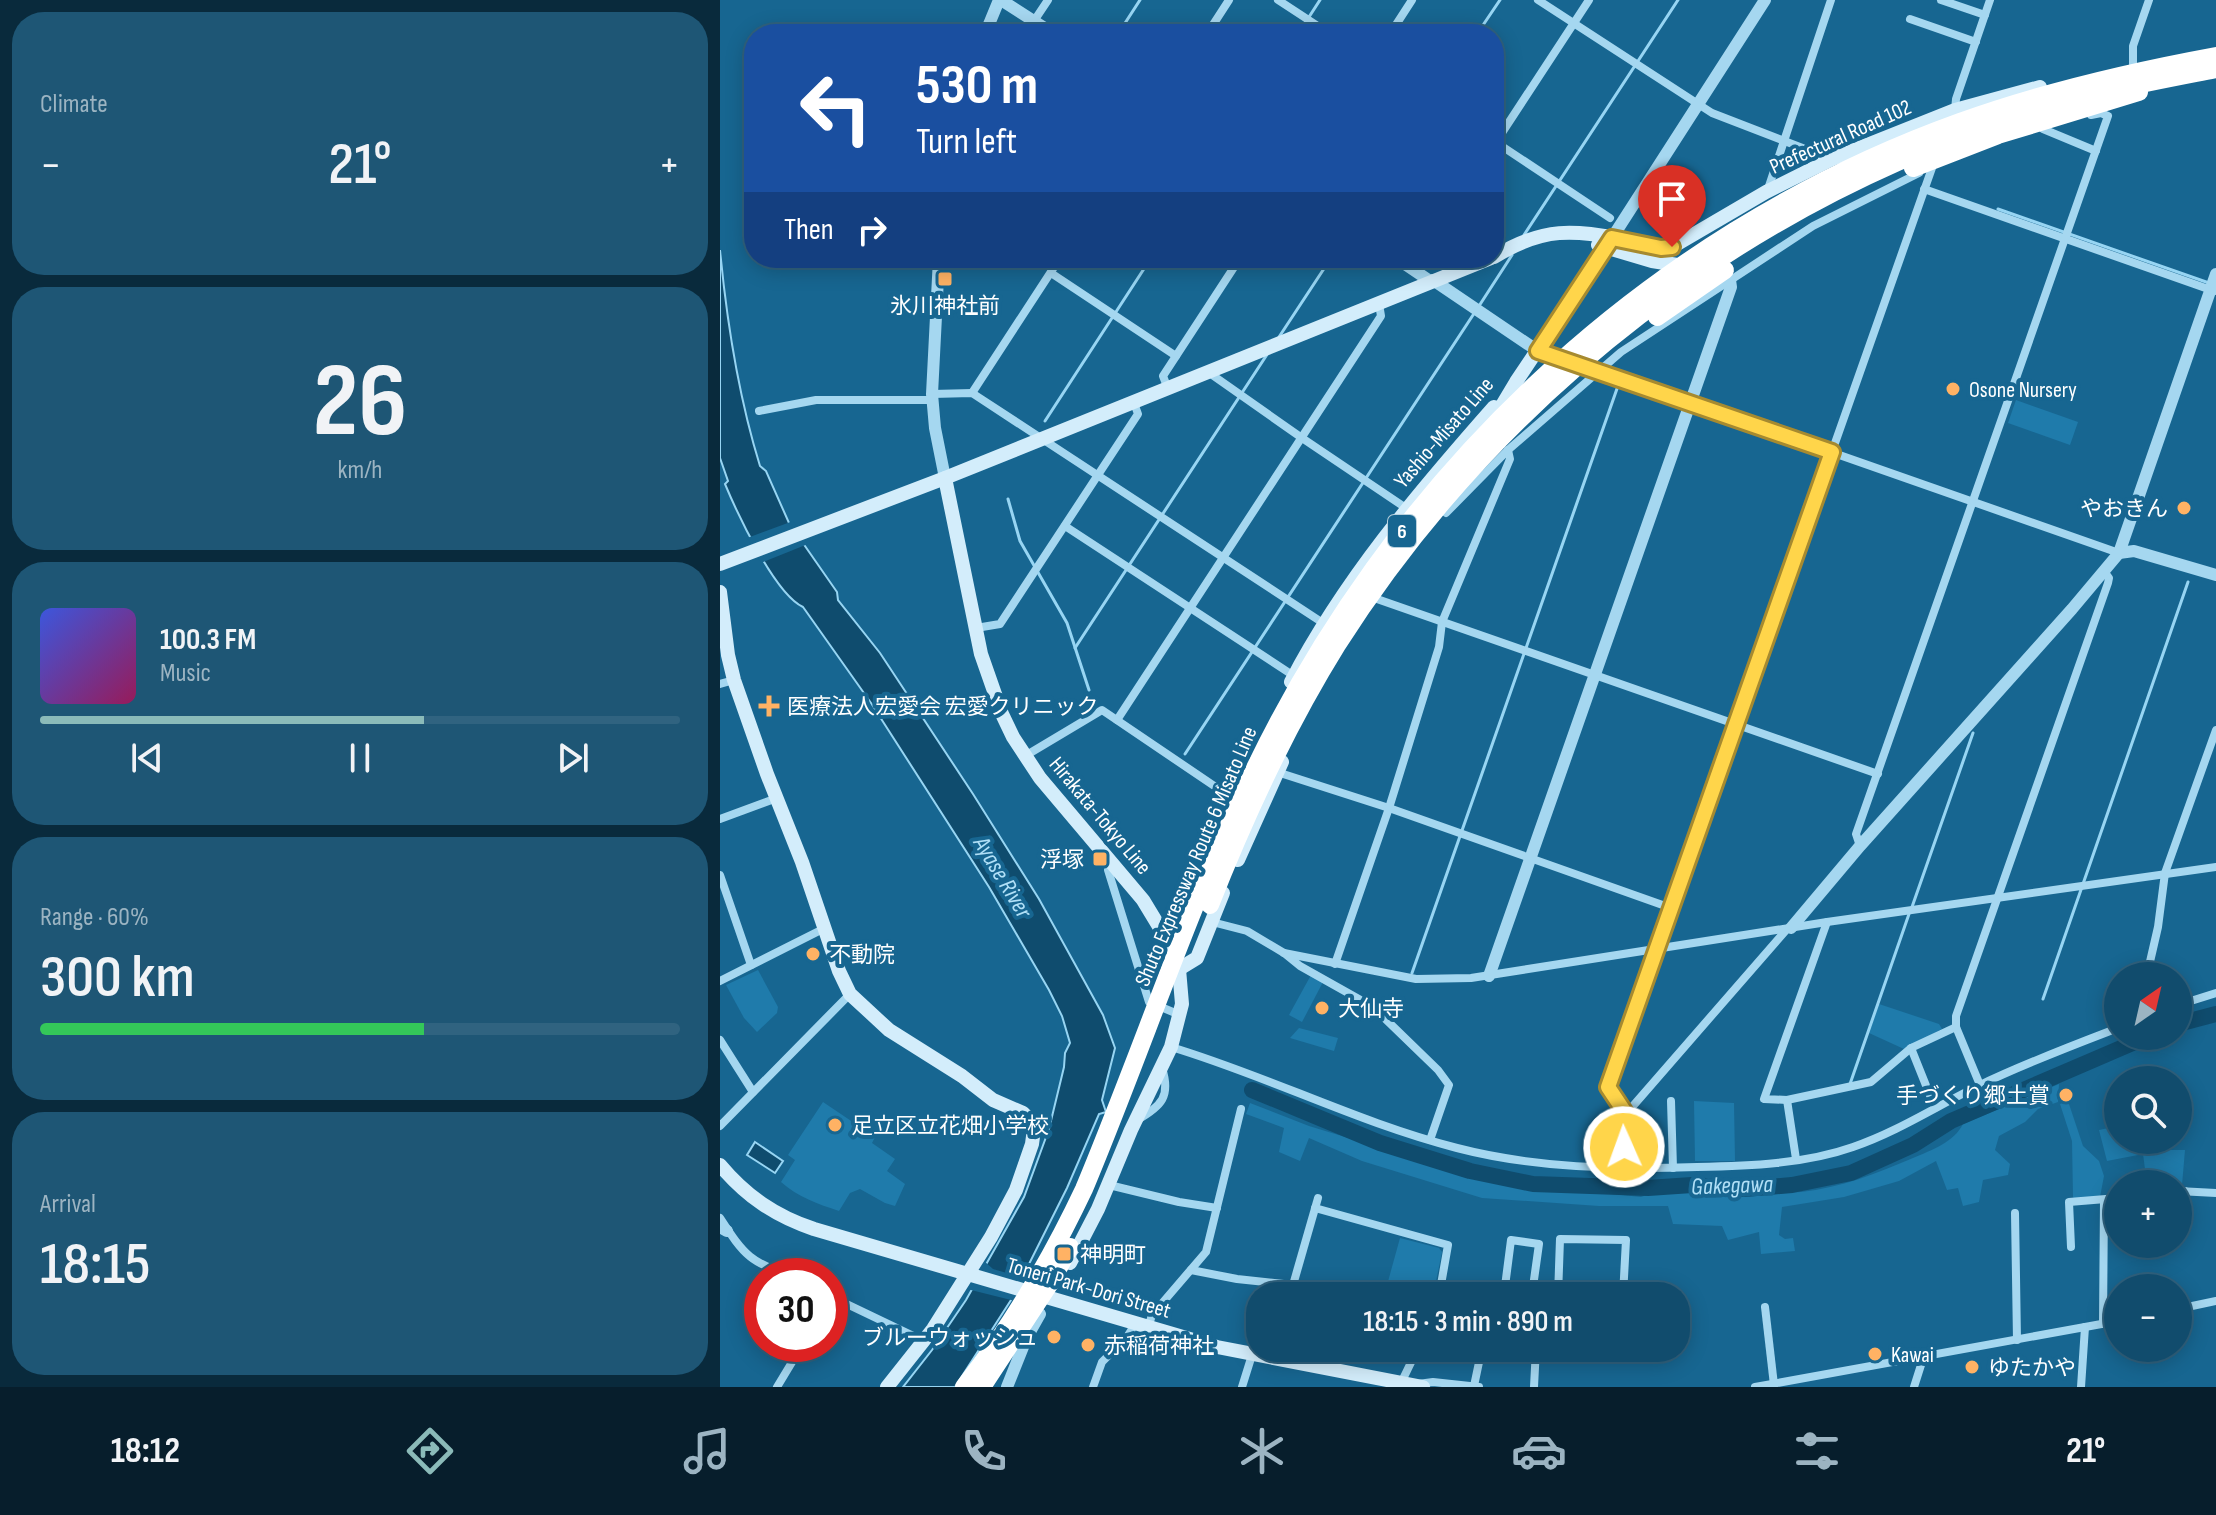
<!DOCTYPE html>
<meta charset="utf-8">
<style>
body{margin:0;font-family:"Sofia Sans Condensed","Noto Sans JP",sans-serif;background:#1e5675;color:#f1f3f6;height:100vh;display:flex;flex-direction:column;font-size:30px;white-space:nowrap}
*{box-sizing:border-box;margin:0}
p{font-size:26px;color:#9cb4c2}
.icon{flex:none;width:44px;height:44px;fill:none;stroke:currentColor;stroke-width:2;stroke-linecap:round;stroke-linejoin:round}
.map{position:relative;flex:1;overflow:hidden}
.drawer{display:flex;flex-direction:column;gap:12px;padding:12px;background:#092a3c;width:720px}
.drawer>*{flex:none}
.top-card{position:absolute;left:24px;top:24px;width:760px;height:244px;border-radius:32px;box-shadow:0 4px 20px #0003,0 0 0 2px #306380;background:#1a4fa0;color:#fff;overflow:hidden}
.needle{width:52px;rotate:34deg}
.buttons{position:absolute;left:1384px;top:962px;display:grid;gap:16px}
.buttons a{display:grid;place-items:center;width:88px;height:88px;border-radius:50%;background:#114c6d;box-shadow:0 4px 20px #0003,0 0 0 2px #306380;font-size:40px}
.speed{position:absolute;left:24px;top:1258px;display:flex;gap:16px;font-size:40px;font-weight:700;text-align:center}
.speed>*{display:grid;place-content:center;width:104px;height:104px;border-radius:50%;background:#114c6d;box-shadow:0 4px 20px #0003,0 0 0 2px #306380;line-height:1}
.speed .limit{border:12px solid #d22;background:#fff;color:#111}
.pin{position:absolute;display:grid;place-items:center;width:68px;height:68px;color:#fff;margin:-82px -34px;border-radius:50% 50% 50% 0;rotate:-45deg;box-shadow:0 0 8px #0007}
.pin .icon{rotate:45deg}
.me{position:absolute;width:88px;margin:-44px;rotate:358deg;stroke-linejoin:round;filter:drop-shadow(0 0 6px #0008)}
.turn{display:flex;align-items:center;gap:28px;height:168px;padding:0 40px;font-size:36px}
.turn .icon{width:104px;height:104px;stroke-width:2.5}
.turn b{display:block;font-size:56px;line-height:68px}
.then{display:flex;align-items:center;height:76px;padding:0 40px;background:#0003;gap:16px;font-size:30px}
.big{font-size:60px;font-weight:600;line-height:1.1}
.drawer .tile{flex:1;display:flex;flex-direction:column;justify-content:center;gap:12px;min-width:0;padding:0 28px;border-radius:32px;background:#1e5675}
.drawer .dial{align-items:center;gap:0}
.dial b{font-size:104px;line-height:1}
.song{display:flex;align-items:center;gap:24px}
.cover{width:96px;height:96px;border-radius:12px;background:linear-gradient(135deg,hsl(230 70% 55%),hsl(330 70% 35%))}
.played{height:8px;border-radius:4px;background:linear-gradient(90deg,#8bbbb9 60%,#306380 60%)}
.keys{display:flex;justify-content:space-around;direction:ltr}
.heat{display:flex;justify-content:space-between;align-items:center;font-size:44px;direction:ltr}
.charge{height:12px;border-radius:6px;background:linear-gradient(90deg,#34c759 60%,#306380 0)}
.trip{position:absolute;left:526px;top:1282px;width:444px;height:80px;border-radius:32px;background:#114c6d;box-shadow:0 4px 20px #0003,0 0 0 2px #306380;font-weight:600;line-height:80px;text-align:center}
.menu{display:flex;height:128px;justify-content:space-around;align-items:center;background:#071e2c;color:#9cb4c2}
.menu .icon{width:56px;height:56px}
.menu .current{color:#8bbbb9}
.menu b{font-size:36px;color:#f1f3f6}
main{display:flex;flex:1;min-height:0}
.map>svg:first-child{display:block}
.green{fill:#1f7bab}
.water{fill:#0f4c6e;stroke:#97d5f3;stroke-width:2}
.pier{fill:#176691}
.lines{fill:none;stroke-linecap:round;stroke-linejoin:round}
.stream{stroke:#97d5f3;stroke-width:3}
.river{stroke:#0f4c6e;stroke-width:16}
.minor{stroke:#a5d7f0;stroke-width:8}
.tertiary{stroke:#a5d7f0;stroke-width:12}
.secondary{stroke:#d3edfb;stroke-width:14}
.motorway{stroke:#fff;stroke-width:18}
.motorway-bridge{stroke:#fff;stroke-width:18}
.route-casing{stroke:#a68a30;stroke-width:20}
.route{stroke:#ffd54a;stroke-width:14}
.poi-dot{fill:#ffb264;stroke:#176691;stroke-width:3}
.labels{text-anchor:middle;stroke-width:8;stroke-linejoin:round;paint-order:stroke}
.shield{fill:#176691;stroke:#b9d1de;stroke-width:2}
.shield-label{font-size:20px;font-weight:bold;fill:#fff}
.street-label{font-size:22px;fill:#fff;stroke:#176691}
.poi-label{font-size:22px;fill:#fff;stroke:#176691;text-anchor:start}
.water-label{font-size:24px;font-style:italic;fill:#b1e0f7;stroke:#176691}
</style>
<main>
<section class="drawer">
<div class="tile"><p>Climate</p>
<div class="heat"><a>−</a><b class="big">21°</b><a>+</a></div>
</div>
<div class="tile dial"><b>26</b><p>km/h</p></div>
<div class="tile">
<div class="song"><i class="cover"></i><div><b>100.3 FM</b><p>Music</p></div></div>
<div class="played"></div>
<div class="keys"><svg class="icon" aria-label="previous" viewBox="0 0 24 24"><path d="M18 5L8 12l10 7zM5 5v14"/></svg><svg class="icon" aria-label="pause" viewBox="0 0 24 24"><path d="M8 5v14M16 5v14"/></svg><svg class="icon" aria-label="next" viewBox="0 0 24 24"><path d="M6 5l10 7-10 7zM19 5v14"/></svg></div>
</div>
<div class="tile"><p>Range · 60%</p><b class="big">300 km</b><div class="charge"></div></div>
<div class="tile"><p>Arrival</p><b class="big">18:15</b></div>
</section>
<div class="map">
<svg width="1496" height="1387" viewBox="0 0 1496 1387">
<rect width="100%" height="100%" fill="#176691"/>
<g class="green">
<polygon points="1296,400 1358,422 1350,445 1288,423"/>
<polygon points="38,970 58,1007 57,1013 37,1032 24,1018 6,985"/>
<polygon points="591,975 603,982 582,1022 569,1015"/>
<polygon points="1159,1004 1219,1024 1222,1029 1184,1049 1149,1033"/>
<polygon points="579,1028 618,1038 614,1051 570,1038"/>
<path d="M1339 1084 1338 1102 1318 1109 1305 1122 1279 1136 1275 1150 1290 1164 1288 1175 1263 1180 1259 1202 1243 1206 1238 1188 1227 1190 1216 1161 1179 1181 1124 1197 1062 1207 1059 1235 1065 1239 1073 1238 1075 1251 1041 1254 1039 1232 1008 1240 1002 1226 953 1224 948 1206H879L762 1198 642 1161 589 1138 580 1161 559 1152 564 1128 526 1114 530 1103 589 1126 730 1169 793 1184 921 1197 938 1191C985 1191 1034 1196 1081 1192 1120 1188 1158 1173 1193 1158 1212 1150 1234 1142 1243 1124Z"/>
<polygon points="974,1101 1014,1103 1015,1161 975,1161"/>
<polygon points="1348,1101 1363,1146 1379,1161 1384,1176 1380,1197 1354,1199 1353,1197 1352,1141 1340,1104"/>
<path d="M103 1102 155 1137 152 1143 175 1159 167 1171 185 1184 175 1206 165 1203 140 1189 130 1193 119 1211C98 1204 78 1197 61 1182L75 1160 68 1155Z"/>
<polygon points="1398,1126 1398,1140 1424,1140 1424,1150 1465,1150 1462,1185 1427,1184 1423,1154 1387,1161 1379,1130"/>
<polygon points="680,1238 719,1248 722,1252 713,1296 664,1296"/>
</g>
<g class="water">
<path d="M0 250C7 324 18 395 40 466L46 471 69 523 117 592 118 600 160 653 253 794 319 899 383 1015 395 1048 382 1100 386 1112 379 1114 347 1188 291 1300 235 1387H183L212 1350 246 1300 304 1197 329 1129 344 1067 345 1053 350 1043 342 1016 329 990 269 887 151 703 83 607C55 594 18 515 5 484L8 481 0 458Z"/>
<polygon points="35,1142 63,1161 55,1173 27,1155"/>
</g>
<g class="pier">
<polygon points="73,521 88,544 41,563 27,538"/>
<polygon points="264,1261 273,1269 307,1279 295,1301 247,1289"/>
</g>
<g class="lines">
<g class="stream">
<polyline points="398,34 420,0"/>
<polyline points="578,34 600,0"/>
<polyline points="757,34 780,0"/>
<polyline points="1278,209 1489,283"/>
<polyline points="804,235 958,0"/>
<polyline points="759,306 792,255"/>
<polyline points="559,337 611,258"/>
<polyline points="325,421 431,258"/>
<polyline points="288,499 300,541 347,623 369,690"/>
<polyline points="355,648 548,353"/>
<polyline points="465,754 755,312"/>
<polyline points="1192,907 1253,733"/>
<polyline points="692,973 899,383"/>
<polyline points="1323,999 1468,582"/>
<polyline points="1130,1084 1189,914"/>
</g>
<g class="river">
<polyline points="1458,1024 1496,1014"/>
<polyline points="532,1090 660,1143 750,1171 813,1184 928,1188 972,1185 1025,1189 1072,1185 1131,1173 1193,1145 1231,1121 1429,1036"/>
</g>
<g class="minor">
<polyline points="558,0 610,34"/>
<polyline points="818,0 992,113 1111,159"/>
<polyline points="1221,0 1265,15"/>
<polyline points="1190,19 1256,42"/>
<polyline points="314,21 328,0"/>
<polyline points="487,34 509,0"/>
<polyline points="670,34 692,0"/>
<polyline points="1413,64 1413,46 1429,0"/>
<polyline points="1235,110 1236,99 1270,0"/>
<polyline points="1323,129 1376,151"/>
<polyline points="774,141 890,218"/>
<polyline points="774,145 869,0"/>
<polyline points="1204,189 1494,291"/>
<polyline points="1047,192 1111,0"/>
<polyline points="331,273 456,356"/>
<polyline points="877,370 1399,553"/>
<polyline points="488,372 582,438 686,508"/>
<polyline points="448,389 443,376 520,258"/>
<polyline points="252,393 340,258"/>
<polyline points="212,394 252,393 603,623"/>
<polyline points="39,411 96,400 212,400"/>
<polyline points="726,513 788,450 901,352 1093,226 1199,173"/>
<polyline points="345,526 574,676"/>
<polyline points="657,599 1158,774"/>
<polyline points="256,628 280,624 418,414 414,403"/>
<polyline points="0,684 14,680"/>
<polyline points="397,720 661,316 659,304"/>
<polyline points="305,756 382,710 512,798"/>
<polyline points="557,772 669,808 951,908"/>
<polyline points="0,819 57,798"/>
<polyline points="1140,846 1136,834 1388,116 1381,113 1371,115"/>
<polyline points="392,864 388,870 429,1002 460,1015"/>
<polyline points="0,875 31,965"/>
<polyline points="492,922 527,931 564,953 580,966 653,1007 718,1070 729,1085 710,1140"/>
<polyline points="1107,922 1044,1099 1067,1100 1151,1082 1191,1048 1236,1027"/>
<polyline points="564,953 696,979 751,978 1107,922 1496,867"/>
<polyline points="615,964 669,808 719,647 722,622 790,459 788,450"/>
<polyline points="1431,976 1429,966 1438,927 1445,873 1496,730"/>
<polyline points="0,981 105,928"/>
<polyline points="1458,1005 1496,993"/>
<polyline points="0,1040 33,1092"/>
<path d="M451 1047C548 1076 639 1123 737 1148 814 1168 898 1170 977 1167 1029 1166 1085 1164 1133 1147 1177 1132 1217 1106 1258 1086 1303 1064 1351 1046 1398 1028"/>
<polyline points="1191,1048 1215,1108"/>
<polyline points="1260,1085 1236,1027 1236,1016 1388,583 1389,578 1384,571"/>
<polyline points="1067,1100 1076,1159"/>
<polyline points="951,1101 953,1168"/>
<polyline points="906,1114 888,1087 1212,168"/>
<path d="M417 1120C442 1106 451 1096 442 1068"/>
<polyline points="0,1126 130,994"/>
<polyline points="903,1168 906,1114 1067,929"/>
<polyline points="389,1185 459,1202 497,1208"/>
<polyline points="1458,1191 1496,1193"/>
<polyline points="595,1208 728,1245 719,1296"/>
<polyline points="1463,1210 1465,1191"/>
<polyline points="1295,1213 1297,1340"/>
<path d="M0 1218C24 1255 31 1264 74 1276"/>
<polyline points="1351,1247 1349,1202 1398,1198"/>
<polyline points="471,1270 517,1279 573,1285 620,1296"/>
<polyline points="573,1285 598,1198"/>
<polyline points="721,1288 772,1295 815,1296"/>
<polyline points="784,1294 791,1240 819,1244 812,1294"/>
<polyline points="110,1296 204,1341"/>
<polyline points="838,1296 840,1239 906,1240 903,1296"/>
<polyline points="1045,1307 1054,1385"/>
<polyline points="1458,1309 1496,1301"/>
<polyline points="1383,1324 1384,1200"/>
<polyline points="428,1328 432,1315 486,1252 521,1109"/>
<polyline points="682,1381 698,1348"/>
<polyline points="698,1384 713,1382 759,1387"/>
<polyline points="754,1386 762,1348"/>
<polyline points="57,1387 83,1344"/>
<polyline points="373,1387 382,1362 407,1337 415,1324"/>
<polyline points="522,1387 532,1355"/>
<polyline points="814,1387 816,1348"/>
<polyline points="1035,1387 1398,1321"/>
<polyline points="1194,1387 1201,1365 1201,1358"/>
<polyline points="1361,1387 1365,1327"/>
</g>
<g class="tertiary">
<polyline points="281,0 334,34"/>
<polyline points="265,34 279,0"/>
<polyline points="892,238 1045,0"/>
<polyline points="219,258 212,394 215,428 225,478"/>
<polyline points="676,258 710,281"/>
<polyline points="713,280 818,351 877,370"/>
<polyline points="1399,553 1414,551 1496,575"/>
<polyline points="1071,928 1140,846 1352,609 1399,553 1496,274"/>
<polyline points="769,976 1011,287 1010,280"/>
<polyline points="0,1227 7,1231"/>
<polyline points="287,1387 307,1337 320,1314"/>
</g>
<g class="secondary">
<polyline points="878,245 932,261 970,267"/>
<path d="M774 257C825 226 852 230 908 240 923 243 936 249 952 247L1046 192 1112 159 1235 110 1320 87"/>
<polyline points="772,422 796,382 892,238"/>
<polyline points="225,478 261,654 282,714 293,737 320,778 423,900 443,933 459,969 462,1004 451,1047 411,1130 378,1209 350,1263"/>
<polyline points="0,564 225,478 771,258"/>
<polyline points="0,592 8,655 14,680 47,774 82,862 119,971 130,994 169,1030 242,1076 273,1100 303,1113 310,1120 314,1129 312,1144 296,1190 271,1237 213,1329 167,1387"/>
<path d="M571 682C624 580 699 492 774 407"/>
<polyline points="518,860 562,762"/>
<polyline points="459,969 477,958 503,893"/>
<path d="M0 1165C26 1196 55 1216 94 1229L497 1347 703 1387"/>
</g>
<polyline class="motorway" points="1193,168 1278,135 1419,92"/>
<g class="motorway-bridge">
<polyline points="937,317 1005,270"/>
<path d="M490 905C525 816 566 727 617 645 778 392 1028 199 1314 111 1374 92 1435 81 1496 69"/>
<path d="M244 1387C292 1325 331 1259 364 1189 420 1055 466 916 527 785 668 481 923 236 1240 122 1323 92 1409 72 1496 56"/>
<polyline points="262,1387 332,1280 350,1247"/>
</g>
</g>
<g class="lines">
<g class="route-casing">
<polyline id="route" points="904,1147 906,1114 888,1087 1112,452 818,351 892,238 941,248 952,247"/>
</g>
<use href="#route" class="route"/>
</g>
<g class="poi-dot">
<rect x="217" y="271" width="16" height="16" rx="4"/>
<circle cx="1233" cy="389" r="8"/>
<circle cx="1464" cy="508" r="8"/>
<path d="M45 694h8v8h8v8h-8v8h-8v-8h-8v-8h8z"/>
<rect x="372" y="851" width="16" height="16" rx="4"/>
<circle cx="93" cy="954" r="8"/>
<circle cx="602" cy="1008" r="8"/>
<circle cx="1346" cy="1095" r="8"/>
<circle cx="115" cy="1125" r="8"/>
<rect x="336" y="1246" width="16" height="16" rx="4"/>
<circle cx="334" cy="1337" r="8"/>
<circle cx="368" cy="1345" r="8"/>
<circle cx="1155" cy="1354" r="8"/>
<circle cx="1252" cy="1367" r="8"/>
</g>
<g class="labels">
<rect class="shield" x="668" y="515" width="28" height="32" rx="6"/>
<g class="shield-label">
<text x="682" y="538">6</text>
</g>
<g class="street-label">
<text transform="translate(1120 136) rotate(-24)" y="8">Prefectural Road 102</text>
<text transform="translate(723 432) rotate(-49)" y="8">Yashio-Misato Line</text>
<text transform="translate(381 815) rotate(50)" y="8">Hirakata-Tokyo Line</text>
<text transform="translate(475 856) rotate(-67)" y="8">Shuto Expressway Route 6 Misato Line</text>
<text transform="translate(369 1287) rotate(16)" y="8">Toneri Park-Dori Street</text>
</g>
<g class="poi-label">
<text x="225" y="313" text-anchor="middle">氷川神社前</text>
<text x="1249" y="397">Osone Nursery</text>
<text x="1448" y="516" text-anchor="end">やおきん</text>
<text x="67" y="714">医療法人宏愛会 宏愛クリニック</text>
<text x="364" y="867" text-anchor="end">浮塚</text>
<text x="109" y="962">不動院</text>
<text x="618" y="1016">大仙寺</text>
<text x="1330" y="1103" text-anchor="end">手づくり郷土賞</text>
<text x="131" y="1133">足立区立花畑小学校</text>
<text x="360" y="1262">神明町</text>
<text x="318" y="1345" text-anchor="end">ブルーウォッシュ</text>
<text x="384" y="1353">赤稲荷神社</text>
<text x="1171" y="1362">Kawai</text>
<text x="1268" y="1375">ゆたかや</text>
</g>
<g class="water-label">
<text transform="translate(283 877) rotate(59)" y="8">Ayase River</text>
<text transform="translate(1012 1185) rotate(-2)" y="8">Gakegawa</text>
</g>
</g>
</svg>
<div class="buttons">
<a><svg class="needle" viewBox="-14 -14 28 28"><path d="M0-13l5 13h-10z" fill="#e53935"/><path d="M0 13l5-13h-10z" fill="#9cb4c2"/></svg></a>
<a><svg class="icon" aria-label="search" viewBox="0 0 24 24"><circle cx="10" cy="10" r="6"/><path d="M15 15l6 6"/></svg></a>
<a>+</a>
<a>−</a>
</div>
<div class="speed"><div class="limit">30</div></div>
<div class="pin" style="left:952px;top:247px;background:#d93025"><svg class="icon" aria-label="arrive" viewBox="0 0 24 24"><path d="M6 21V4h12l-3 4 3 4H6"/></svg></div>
<svg class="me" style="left:904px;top:1147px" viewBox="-20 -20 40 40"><circle r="17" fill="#ffd54a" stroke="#fff" stroke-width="3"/><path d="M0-11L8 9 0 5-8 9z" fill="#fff"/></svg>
<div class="trip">18:15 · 3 min · 890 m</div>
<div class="top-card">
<div class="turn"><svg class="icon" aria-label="left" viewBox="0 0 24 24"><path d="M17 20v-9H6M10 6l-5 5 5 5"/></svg><div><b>530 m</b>Turn left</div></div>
<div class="then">Then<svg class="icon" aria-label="right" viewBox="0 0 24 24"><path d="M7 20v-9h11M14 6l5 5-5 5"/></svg></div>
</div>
</div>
</main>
<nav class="menu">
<b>18:12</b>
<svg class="icon current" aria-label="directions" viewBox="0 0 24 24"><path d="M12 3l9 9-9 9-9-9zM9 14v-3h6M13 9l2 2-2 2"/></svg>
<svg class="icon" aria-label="music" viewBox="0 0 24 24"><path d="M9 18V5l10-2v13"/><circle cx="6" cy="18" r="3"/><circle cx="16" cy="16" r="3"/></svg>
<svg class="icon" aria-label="phone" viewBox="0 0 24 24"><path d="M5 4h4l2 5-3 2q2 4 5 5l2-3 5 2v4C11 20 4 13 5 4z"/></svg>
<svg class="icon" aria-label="climate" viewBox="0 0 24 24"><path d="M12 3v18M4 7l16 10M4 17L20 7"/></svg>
<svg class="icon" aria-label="car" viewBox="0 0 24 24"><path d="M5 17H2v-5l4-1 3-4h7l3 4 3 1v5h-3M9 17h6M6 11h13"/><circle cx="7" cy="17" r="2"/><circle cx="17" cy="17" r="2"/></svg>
<svg class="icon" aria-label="filters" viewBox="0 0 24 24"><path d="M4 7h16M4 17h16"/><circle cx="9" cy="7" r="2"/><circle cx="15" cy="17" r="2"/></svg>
<b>21°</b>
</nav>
